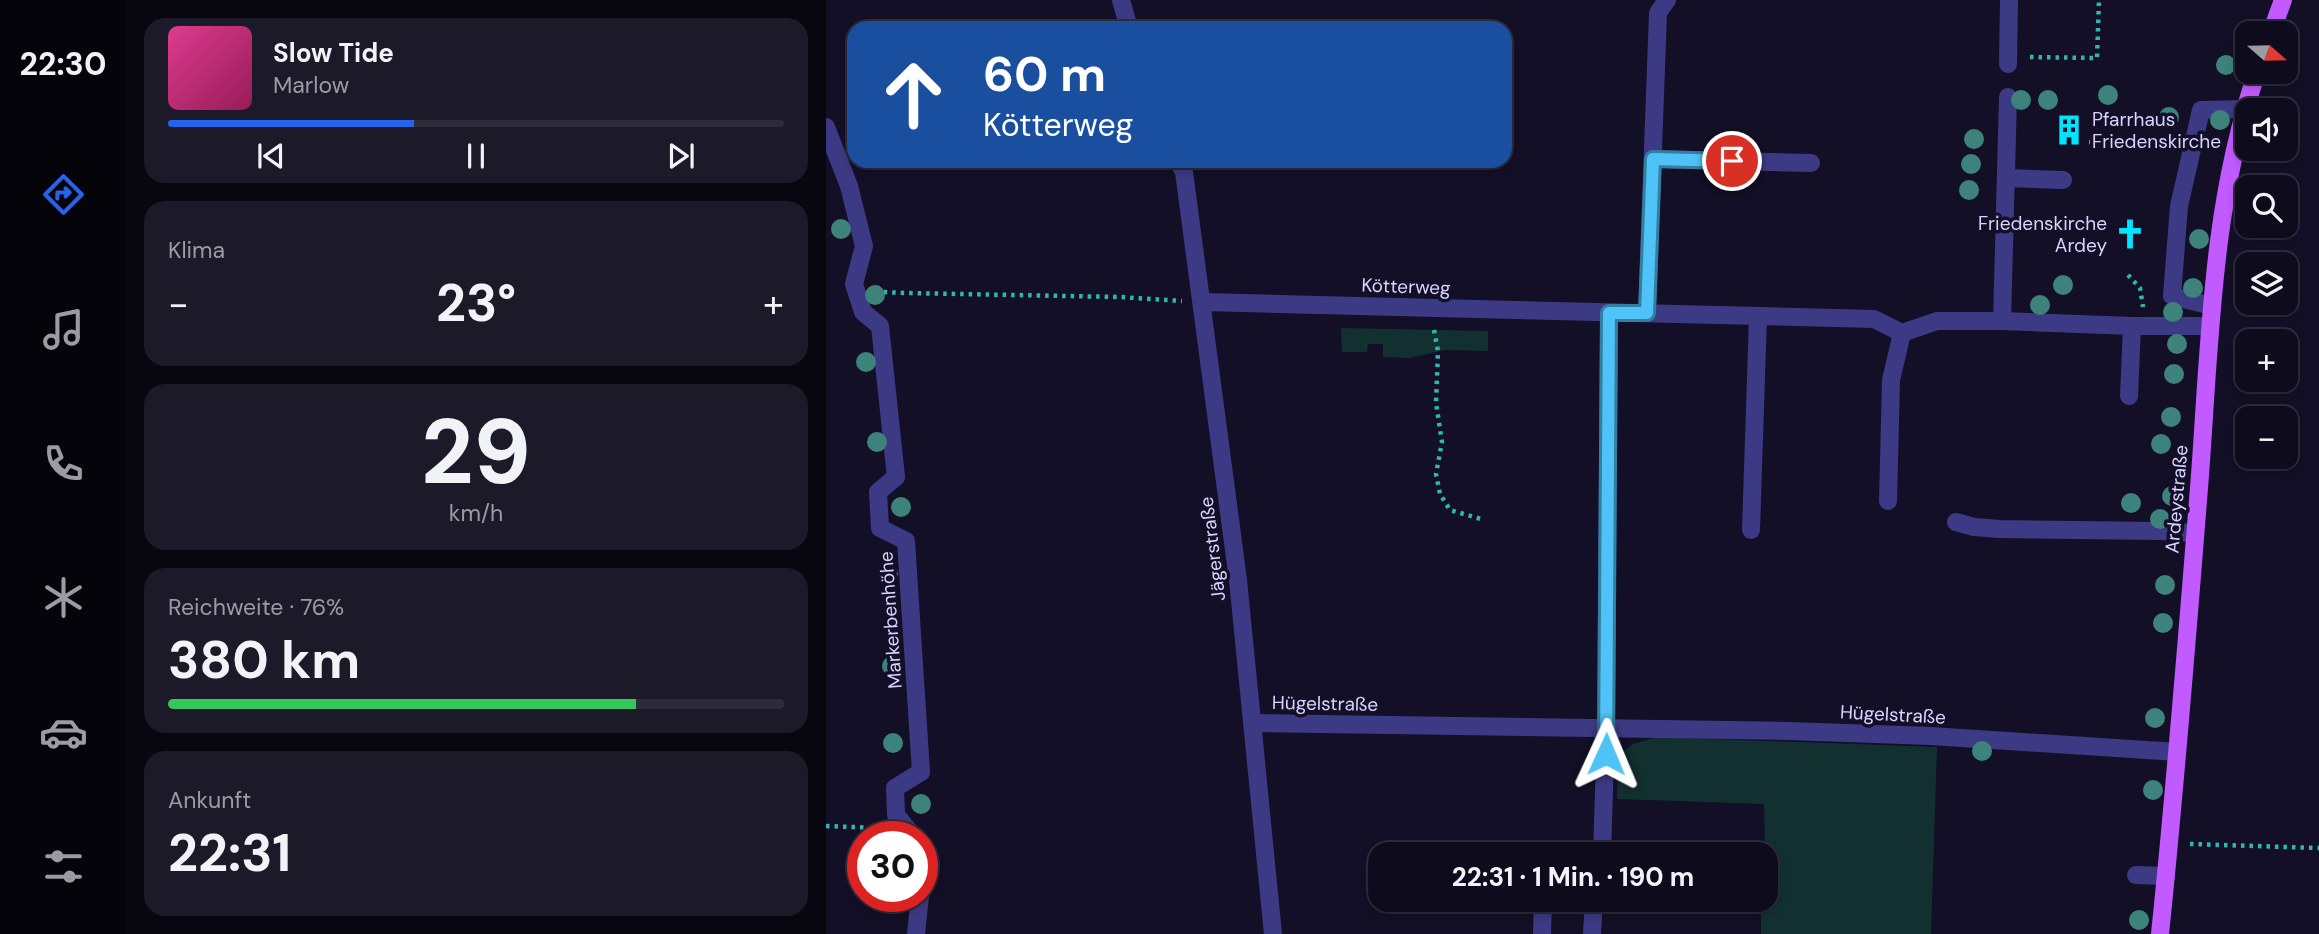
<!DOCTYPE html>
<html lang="de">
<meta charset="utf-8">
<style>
body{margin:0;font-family:"DM Sans",sans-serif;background:#1c1929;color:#f1f3f6;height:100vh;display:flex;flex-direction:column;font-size:26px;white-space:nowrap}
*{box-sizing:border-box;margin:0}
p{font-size:23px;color:#9b9ba3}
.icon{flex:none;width:38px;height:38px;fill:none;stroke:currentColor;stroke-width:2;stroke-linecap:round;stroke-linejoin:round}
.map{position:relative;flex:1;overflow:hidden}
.panel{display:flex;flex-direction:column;gap:18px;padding:18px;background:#08060f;width:700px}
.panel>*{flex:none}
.banner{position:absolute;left:21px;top:21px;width:665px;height:147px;border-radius:21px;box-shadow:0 4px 10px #0003,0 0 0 2px #2e2b3b;background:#1a4fa0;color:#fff;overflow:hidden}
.needle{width:46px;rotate:110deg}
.fabs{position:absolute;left:1409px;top:21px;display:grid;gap:14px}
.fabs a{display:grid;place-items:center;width:63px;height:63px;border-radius:14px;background:#0e0b1c;box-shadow:0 4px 10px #0003,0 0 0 2px #2e2b3b;font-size:35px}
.speed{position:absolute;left:21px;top:821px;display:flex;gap:14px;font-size:35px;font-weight:700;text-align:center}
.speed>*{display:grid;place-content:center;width:91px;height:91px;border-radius:50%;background:#0e0b1c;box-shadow:0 4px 10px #0003,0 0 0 2px #2e2b3b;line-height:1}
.speed .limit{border:10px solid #d22;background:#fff;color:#111}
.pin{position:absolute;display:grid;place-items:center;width:60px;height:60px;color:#fff;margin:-30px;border:4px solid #fff;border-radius:50%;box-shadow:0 2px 7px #0007}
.me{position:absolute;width:77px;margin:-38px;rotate:1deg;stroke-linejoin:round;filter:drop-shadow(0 0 5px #0008)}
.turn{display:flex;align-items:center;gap:24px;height:147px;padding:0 21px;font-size:32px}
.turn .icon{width:91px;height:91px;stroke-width:2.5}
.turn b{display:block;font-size:49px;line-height:60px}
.big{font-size:52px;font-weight:700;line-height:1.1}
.panel .tile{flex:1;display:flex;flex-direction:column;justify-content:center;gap:10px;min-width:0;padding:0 24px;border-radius:21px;background:#1c1929}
.panel .dial{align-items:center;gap:0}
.dial b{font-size:91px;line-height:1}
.song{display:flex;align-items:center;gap:21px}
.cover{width:84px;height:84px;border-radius:10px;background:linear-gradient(135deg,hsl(330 70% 55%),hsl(330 70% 35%))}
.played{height:7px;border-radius:4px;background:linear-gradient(90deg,#2563eb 40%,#2e2b3b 40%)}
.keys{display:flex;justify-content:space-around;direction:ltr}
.heat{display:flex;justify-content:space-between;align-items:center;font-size:38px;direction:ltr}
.charge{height:10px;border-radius:5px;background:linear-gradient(90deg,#34c759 76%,#2e2b3b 0)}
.trip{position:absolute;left:542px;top:842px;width:410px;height:70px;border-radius:21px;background:#0e0b1c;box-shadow:0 4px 10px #0003,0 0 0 2px #2e2b3b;font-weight:700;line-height:70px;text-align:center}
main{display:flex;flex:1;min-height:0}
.tab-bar{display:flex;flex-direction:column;width:126px;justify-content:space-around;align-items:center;background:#06040b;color:#9b9ba3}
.tab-bar .icon{width:49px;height:49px}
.tab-bar .active{color:#2563eb}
.tab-bar b{font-size:32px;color:#f1f3f6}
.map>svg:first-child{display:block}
.green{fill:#12302f}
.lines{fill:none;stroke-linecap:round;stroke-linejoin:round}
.path{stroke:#2fb8b0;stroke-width:4.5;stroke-dasharray:3.5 5;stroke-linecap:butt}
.minor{stroke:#3d3a85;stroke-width:18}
.major{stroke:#c25bff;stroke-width:18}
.tree{fill:#3d827b}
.route-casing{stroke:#337fa1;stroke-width:18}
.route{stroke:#4fc3f7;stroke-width:12}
.labels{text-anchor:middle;stroke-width:7;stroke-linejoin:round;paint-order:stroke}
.poi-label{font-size:19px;fill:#d9d4ff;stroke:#130f26;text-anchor:start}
.street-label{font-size:19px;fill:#d9d4ff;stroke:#130f26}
</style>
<main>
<nav class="tab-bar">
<b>22:30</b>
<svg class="icon active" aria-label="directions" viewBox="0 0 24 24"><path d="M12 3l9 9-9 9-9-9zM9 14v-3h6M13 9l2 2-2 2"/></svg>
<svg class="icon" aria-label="music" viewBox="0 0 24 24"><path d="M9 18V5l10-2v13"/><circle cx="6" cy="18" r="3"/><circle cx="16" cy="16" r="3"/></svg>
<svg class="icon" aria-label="phone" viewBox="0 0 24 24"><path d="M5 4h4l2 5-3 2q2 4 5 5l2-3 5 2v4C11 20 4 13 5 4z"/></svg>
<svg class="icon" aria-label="climate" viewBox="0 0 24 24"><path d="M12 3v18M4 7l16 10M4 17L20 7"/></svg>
<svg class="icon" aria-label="car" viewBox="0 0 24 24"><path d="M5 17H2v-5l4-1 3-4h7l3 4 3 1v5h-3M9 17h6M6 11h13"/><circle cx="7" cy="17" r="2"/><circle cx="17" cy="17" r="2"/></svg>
<svg class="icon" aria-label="filters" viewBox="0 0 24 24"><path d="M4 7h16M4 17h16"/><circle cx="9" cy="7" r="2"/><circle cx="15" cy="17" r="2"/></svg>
</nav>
<section class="panel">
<div class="tile">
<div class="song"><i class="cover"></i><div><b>Slow Tide</b><p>Marlow</p></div></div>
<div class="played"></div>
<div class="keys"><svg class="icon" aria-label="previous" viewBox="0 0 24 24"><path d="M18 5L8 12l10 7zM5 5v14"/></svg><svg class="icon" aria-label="pause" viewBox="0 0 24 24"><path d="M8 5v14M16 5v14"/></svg><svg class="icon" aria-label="next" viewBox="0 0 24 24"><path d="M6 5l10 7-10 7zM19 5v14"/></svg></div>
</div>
<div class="tile"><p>Klima</p>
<div class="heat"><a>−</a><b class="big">23°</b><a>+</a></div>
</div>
<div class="tile dial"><b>29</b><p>km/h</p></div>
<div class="tile"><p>Reichweite · 76%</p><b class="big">380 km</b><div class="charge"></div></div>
<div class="tile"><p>Ankunft</p><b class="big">22:31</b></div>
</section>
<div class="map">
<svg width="1493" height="934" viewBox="0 0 1493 934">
<rect width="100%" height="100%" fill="#130f26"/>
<g class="green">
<polygon points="515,328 662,331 662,351 619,350 584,358 557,357 557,344 542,344 541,352 516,352"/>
<polygon points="831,737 1111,747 1105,934 935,934 935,909 795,905 795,900 940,900 938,804 791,799 792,756 807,744"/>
</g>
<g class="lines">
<g class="path">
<polyline points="1204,57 1271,58 1273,0"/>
<polyline points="1263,142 1346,144"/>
<polyline points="1302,275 1314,288 1317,307"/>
<polyline points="51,287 57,292 80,293 294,297 356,301"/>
<polyline points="608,330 612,351 610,403 616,442 610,474 614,494 624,510 655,519"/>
<polyline points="0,826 54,828"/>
<polyline points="1364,844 1493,848"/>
</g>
<g class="minor">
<polyline points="295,0 303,28"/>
<polyline points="1182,64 1183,0"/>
<polyline points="0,127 23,186 38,246 28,284 37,312 54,326 70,477 52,492 54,528 80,541 95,772 69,788 70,815 87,836"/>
<polyline points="827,159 985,163"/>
<polyline points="352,161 358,172 412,580 447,934"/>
<polyline points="1181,178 1237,180"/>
<polyline points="377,302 1048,319 1076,333"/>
<polyline points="1386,306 1346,296 1353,206 1375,110 1419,109"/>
<polyline points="821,313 832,13 841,0"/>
<polyline points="1176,321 1182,97"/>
<polyline points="1306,326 1384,326"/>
<polyline points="1076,333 1111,321 1176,321 1306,326 1303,396"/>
<polyline points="1062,501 1065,380 1076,333"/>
<polyline points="1130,522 1148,527 1174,529 1335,531 1369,533"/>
<polyline points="925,530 932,316"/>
<polyline points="426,723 963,731 1105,736 1351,752"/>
<polyline points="776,854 780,728 783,313"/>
<polyline points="1310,875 1340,876"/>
<polyline points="90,934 94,896"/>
<polyline points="716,934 717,900"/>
<polyline points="766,934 768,900"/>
</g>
<g class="major">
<polyline points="1445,33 1457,0"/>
<path d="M1334 934C1350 781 1362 628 1374 475 1384 339 1386 202 1431 72"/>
</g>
</g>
<g class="tree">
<circle cx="1400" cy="65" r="10"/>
<circle cx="1282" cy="95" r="10"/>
<circle cx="1195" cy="100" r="10"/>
<circle cx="1222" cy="100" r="10"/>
<circle cx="1343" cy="117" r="10"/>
<circle cx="1394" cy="120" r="10"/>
<circle cx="1148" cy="139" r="10"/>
<circle cx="1145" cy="164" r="10"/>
<circle cx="1143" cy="190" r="10"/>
<circle cx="15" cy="229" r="10"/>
<circle cx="1373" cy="239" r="10"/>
<circle cx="1237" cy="285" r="10"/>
<circle cx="1367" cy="288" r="10"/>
<circle cx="49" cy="295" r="10"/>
<circle cx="1214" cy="305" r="10"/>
<circle cx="1347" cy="312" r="10"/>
<circle cx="1351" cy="344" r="10"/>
<circle cx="40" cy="362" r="10"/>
<circle cx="1348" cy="374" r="10"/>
<circle cx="1345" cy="417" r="10"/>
<circle cx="51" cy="442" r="10"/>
<circle cx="1335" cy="444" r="10"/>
<circle cx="1346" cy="496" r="10"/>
<circle cx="1305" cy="503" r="10"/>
<circle cx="75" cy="507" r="10"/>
<circle cx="1334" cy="519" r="10"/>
<circle cx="62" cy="574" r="10"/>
<circle cx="1339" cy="585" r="10"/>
<circle cx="1337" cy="623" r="10"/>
<circle cx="66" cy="666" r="10"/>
<circle cx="1329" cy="718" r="10"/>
<circle cx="67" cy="743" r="10"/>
<circle cx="1156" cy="751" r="10"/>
<circle cx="1327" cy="790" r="10"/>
<circle cx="95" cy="804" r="10"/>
<circle cx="1313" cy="920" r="10"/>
</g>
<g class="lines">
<g class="route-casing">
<polyline id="route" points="780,754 783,313 821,313 827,159 906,161"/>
</g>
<use href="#route" class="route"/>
</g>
<defs>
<g id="building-bare" transform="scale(2.415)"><path d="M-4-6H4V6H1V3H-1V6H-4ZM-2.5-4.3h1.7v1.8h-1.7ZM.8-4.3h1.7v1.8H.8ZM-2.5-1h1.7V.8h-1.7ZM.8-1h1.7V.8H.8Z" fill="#00e5ff" stroke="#130f26" stroke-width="2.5" paint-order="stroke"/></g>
<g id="church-bare" transform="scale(2.415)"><path d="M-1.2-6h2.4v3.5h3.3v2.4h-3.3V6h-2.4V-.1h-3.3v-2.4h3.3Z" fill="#00e5ff" stroke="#130f26" stroke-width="2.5" paint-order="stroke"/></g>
</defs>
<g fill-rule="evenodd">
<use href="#building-bare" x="1243" y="130"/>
<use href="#church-bare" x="1304" y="234"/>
</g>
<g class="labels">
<g class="poi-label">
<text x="1266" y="126">Pfarrhaus<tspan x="1266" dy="22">Friedenskirche</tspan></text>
<text x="1281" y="230" text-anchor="end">Friedenskirche<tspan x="1281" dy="22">Ardey</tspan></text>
</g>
<g class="street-label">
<text transform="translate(580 286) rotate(2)" y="7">Kötterweg</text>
<text transform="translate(1350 499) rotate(-85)" y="7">Ardeystraße</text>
<text transform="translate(386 549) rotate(-97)" y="7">Jägerstraße</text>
<text transform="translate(64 620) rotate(-94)" y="7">Markerbenhöhe</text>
<text transform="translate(499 703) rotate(1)" y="7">Hügelstraße</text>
<text transform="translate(1067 714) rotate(3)" y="7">Hügelstraße</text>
</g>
</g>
</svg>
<div class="fabs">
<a><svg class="needle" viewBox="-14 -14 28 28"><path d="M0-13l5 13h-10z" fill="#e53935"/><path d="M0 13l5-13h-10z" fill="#9b9ba3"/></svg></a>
<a><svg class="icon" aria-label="sound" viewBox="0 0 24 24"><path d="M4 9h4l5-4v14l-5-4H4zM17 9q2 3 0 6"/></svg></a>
<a><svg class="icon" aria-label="search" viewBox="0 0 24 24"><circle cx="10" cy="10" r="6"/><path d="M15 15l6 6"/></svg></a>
<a><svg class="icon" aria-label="layers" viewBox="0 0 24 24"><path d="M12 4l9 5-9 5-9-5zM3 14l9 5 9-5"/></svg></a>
<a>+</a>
<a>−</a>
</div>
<div class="speed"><div class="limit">30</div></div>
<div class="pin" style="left:906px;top:161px;background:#d93025"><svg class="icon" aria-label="arrive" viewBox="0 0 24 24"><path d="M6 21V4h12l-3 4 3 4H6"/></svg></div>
<svg class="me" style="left:780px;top:754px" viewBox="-20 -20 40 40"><path d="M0-17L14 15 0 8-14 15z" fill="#4fc3f7" stroke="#fff" stroke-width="4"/></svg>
<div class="trip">22:31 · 1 Min. · 190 m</div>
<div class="banner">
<div class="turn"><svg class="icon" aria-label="ahead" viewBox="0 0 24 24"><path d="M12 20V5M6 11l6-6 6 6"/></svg><div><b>60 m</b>Kötterweg</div></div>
</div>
</div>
</main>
